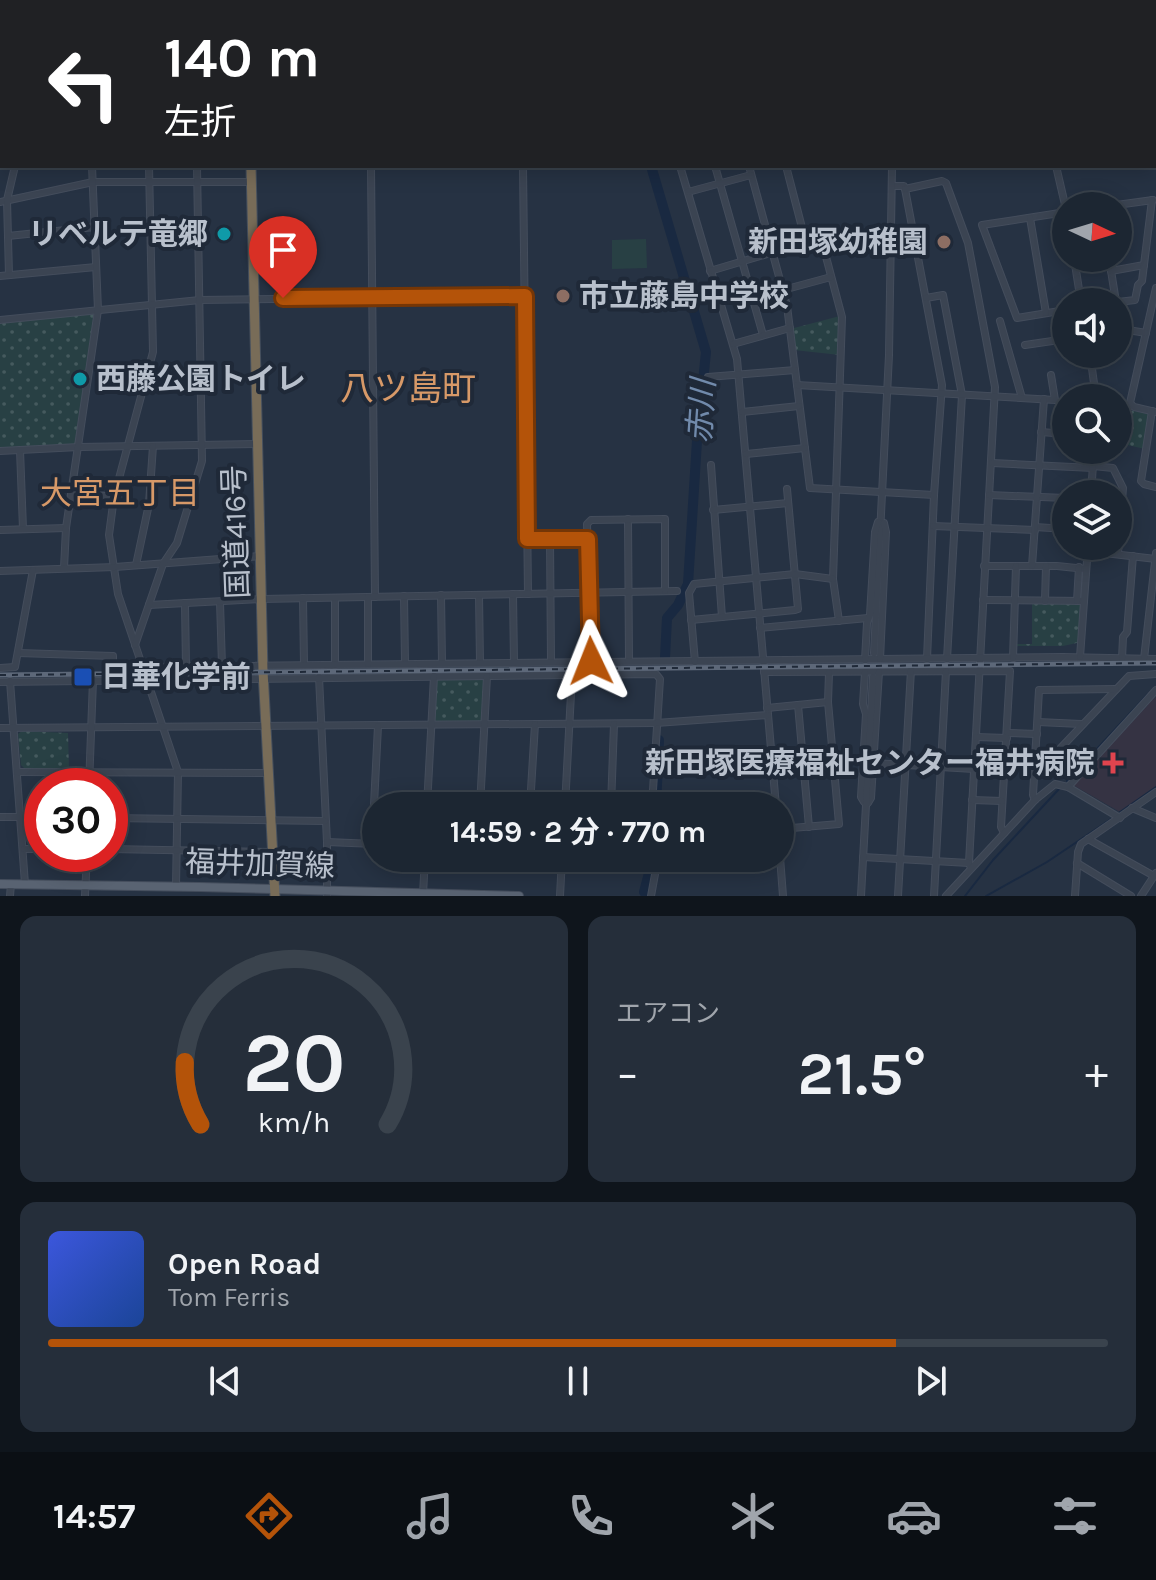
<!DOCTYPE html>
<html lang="ja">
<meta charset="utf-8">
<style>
body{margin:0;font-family:Karla,"Noto Sans JP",sans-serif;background:#252e3a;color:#f1f3f6;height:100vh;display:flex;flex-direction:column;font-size:30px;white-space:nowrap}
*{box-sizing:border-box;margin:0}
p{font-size:26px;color:#a0a5ac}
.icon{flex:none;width:44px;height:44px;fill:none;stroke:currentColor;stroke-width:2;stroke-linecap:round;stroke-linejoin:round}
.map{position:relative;height:896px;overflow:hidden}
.details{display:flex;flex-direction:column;gap:20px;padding:20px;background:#0f151c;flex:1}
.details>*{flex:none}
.banner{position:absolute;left:0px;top:0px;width:1156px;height:168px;box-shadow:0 4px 20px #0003,0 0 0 2px #3a434d;background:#202124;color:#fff;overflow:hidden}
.needle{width:52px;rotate:94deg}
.fabs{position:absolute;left:1052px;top:192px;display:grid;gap:16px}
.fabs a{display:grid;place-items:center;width:80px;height:80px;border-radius:50%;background:#1c2632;box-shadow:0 4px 20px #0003,0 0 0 2px #3a434d;font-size:40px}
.speed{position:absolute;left:24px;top:768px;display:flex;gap:16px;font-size:40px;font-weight:700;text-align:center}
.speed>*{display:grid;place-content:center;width:104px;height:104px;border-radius:50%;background:#1c2632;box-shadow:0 4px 20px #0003,0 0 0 2px #3a434d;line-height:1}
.speed .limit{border:12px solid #d22;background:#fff;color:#111}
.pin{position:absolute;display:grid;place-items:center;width:68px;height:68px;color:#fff;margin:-82px -34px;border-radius:50% 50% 50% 0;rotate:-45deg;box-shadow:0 0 8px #0007}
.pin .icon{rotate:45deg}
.me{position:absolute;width:88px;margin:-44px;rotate:358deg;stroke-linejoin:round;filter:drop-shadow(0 0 6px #0008)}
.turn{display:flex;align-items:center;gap:28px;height:168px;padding:0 32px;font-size:36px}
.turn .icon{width:104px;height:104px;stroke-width:2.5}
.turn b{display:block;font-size:56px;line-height:68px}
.big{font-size:60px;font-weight:700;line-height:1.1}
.details .tile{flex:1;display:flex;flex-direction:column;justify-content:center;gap:12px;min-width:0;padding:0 28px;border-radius:16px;background:#252e3a}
.details .dial{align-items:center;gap:0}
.dial svg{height:208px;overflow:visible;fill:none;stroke:#3a434d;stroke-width:7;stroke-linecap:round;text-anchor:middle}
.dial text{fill:#f1f3f6;stroke:none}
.song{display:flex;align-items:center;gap:24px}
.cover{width:96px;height:96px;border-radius:12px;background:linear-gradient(135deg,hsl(230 70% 55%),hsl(220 70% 35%))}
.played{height:8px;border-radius:4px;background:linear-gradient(90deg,#b45309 80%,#3a434d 80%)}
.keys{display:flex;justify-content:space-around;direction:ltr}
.heat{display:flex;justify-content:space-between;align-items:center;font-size:44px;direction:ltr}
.details .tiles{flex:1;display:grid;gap:20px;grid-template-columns:1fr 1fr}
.tile:last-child{grid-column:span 2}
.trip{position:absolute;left:362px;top:792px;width:432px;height:80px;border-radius:40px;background:#1c2632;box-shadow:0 4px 20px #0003,0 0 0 2px #3a434d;font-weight:700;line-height:80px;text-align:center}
.dock{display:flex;height:128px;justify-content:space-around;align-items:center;background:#0b0f14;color:#a0a5ac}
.dock .icon{width:56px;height:56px}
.dock .active{color:#b45309}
.dock b{font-size:36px;color:#f1f3f6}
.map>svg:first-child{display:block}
.medical{fill:#353343}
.park{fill:url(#park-dots)}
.pitch{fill:#284044}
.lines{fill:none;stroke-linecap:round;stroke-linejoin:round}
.stream{stroke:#192941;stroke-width:2}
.river{stroke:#192941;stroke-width:10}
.minor-casing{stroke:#444d5c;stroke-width:8}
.major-casing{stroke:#444d5c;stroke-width:10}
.highway-casing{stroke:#454f5d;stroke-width:11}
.minor{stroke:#3b4452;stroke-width:6}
.major{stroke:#596372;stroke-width:8}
.highway{stroke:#786c58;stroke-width:9}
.rail-casing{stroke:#5d6879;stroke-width:5}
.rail{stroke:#1f2938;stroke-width:2;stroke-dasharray:6;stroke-linecap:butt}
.route-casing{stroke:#753606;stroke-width:20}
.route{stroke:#b45309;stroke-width:14}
.culture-dot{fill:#0f9aa8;stroke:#1f2938;stroke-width:3}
.education-dot{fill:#8d6e63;stroke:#1f2938;stroke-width:3}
.transit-dot{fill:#1a4fb4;stroke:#1f2938;stroke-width:3}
.health-dot{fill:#e0444e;stroke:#1f2938;stroke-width:3}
.labels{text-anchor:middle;stroke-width:8;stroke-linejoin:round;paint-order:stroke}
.poi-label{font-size:30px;font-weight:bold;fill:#b8c0cc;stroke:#1f2938;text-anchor:end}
.street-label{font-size:30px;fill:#b8c0cc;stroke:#1f2938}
.water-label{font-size:32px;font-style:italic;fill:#718aab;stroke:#1f2938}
.neighbourhood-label{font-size:32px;fill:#d79968;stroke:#1f2938}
.quarter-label{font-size:34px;fill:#d79968;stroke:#1f2938}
</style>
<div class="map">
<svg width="1156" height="896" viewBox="0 0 1156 896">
<defs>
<pattern id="park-dots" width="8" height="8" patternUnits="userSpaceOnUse" patternTransform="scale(2)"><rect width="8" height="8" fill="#284044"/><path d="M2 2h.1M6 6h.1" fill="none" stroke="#455a5e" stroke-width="1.8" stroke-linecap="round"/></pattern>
</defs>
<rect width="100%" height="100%" fill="#263243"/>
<polygon class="medical" points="1156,697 1156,786 1120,812 1073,785 1148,705 1147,702"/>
<g class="park">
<polygon points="94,313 79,444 0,448 0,323"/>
<polygon points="840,316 840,355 794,350 794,328"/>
<polygon points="1118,408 1148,414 1145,449 1123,444 1118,433"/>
<polygon points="1032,600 1084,601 1081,642 1063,646 1015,646 1015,644 1032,644"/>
<polygon points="434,676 487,676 484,725 432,725"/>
<polygon points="22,731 68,733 69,769 25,769 21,765 18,734"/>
</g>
<polygon class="pitch" points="646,239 647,268 612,269 612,240"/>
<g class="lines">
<g class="stream">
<polyline points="0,18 2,18"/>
<polyline points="1067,781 1148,694"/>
<polyline points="1120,812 1156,787"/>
<polyline points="965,896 993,860 1059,789"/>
<polyline points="986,896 1047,862 1111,819"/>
</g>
<g class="river">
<polyline points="651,166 706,352 697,441 688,584 678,605 667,618 665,658"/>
<polyline points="656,806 659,740"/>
<polyline points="644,892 653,858"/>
</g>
<g class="minor-casing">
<g id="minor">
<polyline points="147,0 147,2"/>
<polyline points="370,2 370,0"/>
<polyline points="0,14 2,14"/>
<polyline points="0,87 2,88"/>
<polyline points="149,166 153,352 114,497 109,535 118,594 178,772 176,886"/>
<polyline points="371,166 375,597"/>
<polyline points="523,166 528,594"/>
<polyline points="680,166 737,359 776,806"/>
<polyline points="715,166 763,335"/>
<polyline points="749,166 787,306 810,488 934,495"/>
<polyline points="786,166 806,243"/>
<polyline points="1056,166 1066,209"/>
<polyline points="892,186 904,186 905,189 942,385 934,495 927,659"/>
<polyline points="905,189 942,181 946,183 968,243 995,387 969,863 971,868"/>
<polyline points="688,192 751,175"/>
<polyline points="0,202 93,182 252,182"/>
<polyline points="1109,206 1153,200"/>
<polyline points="1066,212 982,225 1017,318 1066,310"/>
<polyline points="1030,218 1046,313"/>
<polyline points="8,236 95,227"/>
<polyline points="1074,258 1081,302"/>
<polyline points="1109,258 1116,302"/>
<polyline points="710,271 821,238 842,317 833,579 839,621"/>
<polyline points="1111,271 1144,265"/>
<polyline points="9,275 7,200 15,166"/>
<polyline points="0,276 96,267"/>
<polyline points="1156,288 1130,403 1134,407 1156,412"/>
<polyline points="783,290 831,277"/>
<polyline points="926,298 943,295 962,395 947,659"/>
<polyline points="1118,302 1135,300 1138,285 1142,281 1152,200"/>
<polyline points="0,320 200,300 525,296"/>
<polyline points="1000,321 1022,398"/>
<polyline points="1118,332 1128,330 1146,333"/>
<polyline points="733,344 790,328"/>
<polyline points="1025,345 1066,339"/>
<polyline points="1090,354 1096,398"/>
<polyline points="708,377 795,370"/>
<polyline points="797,385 1055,400 1051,375"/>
<polyline points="1152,411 1141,481 1144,484 1156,487"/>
<polyline points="742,412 799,406"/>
<polyline points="1041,432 1066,434"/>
<polyline points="20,450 23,529"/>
<polyline points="0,451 79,447 257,444"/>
<polyline points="746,454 805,448"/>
<polyline points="992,463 1093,468"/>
<polyline points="711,465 722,617"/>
<polyline points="1093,466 1113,468 1123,488 1118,553"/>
<polyline points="71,492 114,497"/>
<polyline points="1091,494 1094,450"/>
<polyline points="989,495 1066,498"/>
<polyline points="713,510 788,503"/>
<polyline points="628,519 629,661"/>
<polyline points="933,526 1035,530"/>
<polyline points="1035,527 1066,529"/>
<polyline points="0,530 66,528"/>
<polyline points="527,539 588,539"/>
<polyline points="550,539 551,662"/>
<polyline points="1087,551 1156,559"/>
<polyline points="136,565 149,504 153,446"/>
<polyline points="984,566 1057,566 1086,569"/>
<polyline points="1032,566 1044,399"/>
<polyline points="64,568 66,528 98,310 92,166"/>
<polyline points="0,571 115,567 261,556"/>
<polyline points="513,594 514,663"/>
<polyline points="441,595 442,663"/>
<polyline points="479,595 480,663"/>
<polyline points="404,596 405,664"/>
<polyline points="303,598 304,665"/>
<polyline points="335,598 335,665"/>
<polyline points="983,600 1084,601"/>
<polyline points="1045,601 1046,566"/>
<polyline points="1077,601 1079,567"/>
<polyline points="220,602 222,666"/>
<polyline points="185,603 186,667"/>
<polyline points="149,605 262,599 677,591"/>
<polyline points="691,620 795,610 798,609 787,489"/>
<polyline points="760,628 868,618"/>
<polyline points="135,645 163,564 177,543 202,461 197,166"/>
<polyline points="18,653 113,656 113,667 144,667 1063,657 1156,659"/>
<polyline points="874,653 889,355 892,166"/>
<polyline points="1080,657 1088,546"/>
<polyline points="1013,658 1016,566"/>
<polyline points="880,659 886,532 884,523"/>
<polyline points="1122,659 1123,637 1127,632 1133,556"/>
<polyline points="1144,659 1156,553"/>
<polyline points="865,660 867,623 870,615 875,532 878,522"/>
<polyline points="591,661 587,524 591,520 665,519 665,591"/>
<polyline points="695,662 689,593 694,584 795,574 833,579"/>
<polyline points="368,664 368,597"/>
<polyline points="0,668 15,667 33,570"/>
<polyline points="764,672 1010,671 1001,827 1004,833"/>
<polyline points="319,677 327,842 327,896"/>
<polyline points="10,681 25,884"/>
<polyline points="0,682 656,674 660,679 652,806"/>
<polyline points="798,705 809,827"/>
<polyline points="767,708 828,702"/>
<polyline points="1038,722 1081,724"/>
<polyline points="0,728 656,723 768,715"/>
<polyline points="1007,733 1037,734"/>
<polyline points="976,737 1007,738"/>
<polyline points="873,763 974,769"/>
<polyline points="17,772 269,773"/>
<polyline points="1035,775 1129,676 1156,674"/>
<polyline points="89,786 93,680"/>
<polyline points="1068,787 1156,690"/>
<polyline points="972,800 1002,801"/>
<polyline points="1035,800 1033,795 1039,690 1116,689"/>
<polyline points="864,802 861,797 866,714 863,704 865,672"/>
<polyline points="868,803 871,798 879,672"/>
<polyline points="427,806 434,676"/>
<polyline points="480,806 487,676"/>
<polyline points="530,806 535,724"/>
<polyline points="565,806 572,675"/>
<polyline points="611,806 614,724"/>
<polyline points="1132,808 1156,818"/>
<polyline points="0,817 42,817"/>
<polyline points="110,818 325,821"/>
<polyline points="780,829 839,824 828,702 829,673"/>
<polyline points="1088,839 1154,876"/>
<polyline points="327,842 375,844"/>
<polyline points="372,844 378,726"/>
<polyline points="24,849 42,849"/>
<polyline points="110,849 273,852"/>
<polyline points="780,857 783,896"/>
<polyline points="863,857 969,863"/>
<polyline points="1077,863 1131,896"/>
<polyline points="423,894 425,858"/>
<polyline points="10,896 11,884"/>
<polyline points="85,896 87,854"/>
<polyline points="560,896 562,858"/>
<polyline points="651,896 658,858"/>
<polyline points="861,896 873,677"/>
<polyline points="898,896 911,670"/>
<polyline points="934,896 946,671"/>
<polyline points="946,896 1035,800 1055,784 1068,787 1120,818"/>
<polyline points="1075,896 1078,852 1081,844 1156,792"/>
<polyline points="1141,896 1156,873"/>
</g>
</g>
<g class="major-casing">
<polyline id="major" points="0,884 200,887 519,896"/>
</g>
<g class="highway-casing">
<g id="highway">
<polyline points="248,0 248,2"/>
<polyline points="524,0 914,2"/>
<polyline points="997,0 1031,2"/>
<polyline points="1154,10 1156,10"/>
<polyline points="1154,17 1156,17"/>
<polyline points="251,166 263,671 275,896"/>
</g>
</g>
<use href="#minor" class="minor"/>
<use href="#major" class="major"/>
<use href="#highway" class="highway"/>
<g class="rail-casing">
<polyline id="rail" points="0,675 1156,663"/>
</g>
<use href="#rail" class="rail"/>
</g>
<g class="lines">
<g class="route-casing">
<polyline id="route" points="283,298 525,296 527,539 588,539 591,661"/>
</g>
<use href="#route" class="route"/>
</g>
<g class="culture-dot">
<circle cx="224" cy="234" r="8"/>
<circle cx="80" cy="379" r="8"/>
</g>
<g class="education-dot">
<circle cx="944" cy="242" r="8"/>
<circle cx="563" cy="296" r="8"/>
</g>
<rect class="transit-dot" x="73" y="667" width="20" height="20" rx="4"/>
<path class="health-dot" d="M1109 751h8v8h8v8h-8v8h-8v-8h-8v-8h8z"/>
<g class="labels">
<g class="poi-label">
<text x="208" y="244">リベルテ竜郷</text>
<text x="928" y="252">新田塚幼稚園</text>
<text x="579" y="306" text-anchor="start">市立藤島中学校</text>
<text x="96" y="389" text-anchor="start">西藤公園トイレ</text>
<text x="101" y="687" text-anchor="start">日華化学前</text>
<text x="1095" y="773">新田塚医療福祉センター福井病院</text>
</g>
<g class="street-label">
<text transform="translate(236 532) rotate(-92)" y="10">国道416号</text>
<text transform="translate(260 864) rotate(2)" y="10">福井加賀線</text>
</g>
<g class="water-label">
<text transform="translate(701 411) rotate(-86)" y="11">赤川</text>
</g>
<g class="neighbourhood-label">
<text x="120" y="504">大宮五丁目</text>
</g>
<g class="quarter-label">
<text x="408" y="400">八ツ島町</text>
</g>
</g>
</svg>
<div class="fabs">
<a><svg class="needle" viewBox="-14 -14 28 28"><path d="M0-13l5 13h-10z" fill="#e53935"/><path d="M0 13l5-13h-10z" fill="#a0a5ac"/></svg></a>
<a><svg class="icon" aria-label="sound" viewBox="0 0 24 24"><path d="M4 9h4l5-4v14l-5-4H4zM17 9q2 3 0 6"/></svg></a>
<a><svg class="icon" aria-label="search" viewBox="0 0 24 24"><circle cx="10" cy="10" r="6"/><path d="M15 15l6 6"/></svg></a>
<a><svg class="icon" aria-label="layers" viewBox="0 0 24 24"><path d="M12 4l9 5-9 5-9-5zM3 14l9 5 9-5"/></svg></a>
</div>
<div class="speed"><div class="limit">30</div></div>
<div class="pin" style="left:283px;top:298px;background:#d93025"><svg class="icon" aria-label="arrive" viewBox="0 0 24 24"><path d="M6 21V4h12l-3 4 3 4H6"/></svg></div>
<svg class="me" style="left:591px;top:661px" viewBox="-20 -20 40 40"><path d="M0-17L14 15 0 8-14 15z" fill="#b45309" stroke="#fff" stroke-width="4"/></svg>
<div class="trip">14:59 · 2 分 · 770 m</div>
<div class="banner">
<div class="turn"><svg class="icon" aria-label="left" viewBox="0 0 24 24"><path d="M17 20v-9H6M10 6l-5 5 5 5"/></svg><div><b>140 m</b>左折</div></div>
</div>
</div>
<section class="details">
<div class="tiles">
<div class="tile dial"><svg viewBox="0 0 100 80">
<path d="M14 69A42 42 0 1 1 86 69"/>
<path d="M14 69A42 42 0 0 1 8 45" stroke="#b45309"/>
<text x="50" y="56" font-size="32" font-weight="700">20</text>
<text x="50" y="72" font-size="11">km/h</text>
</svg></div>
<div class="tile"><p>エアコン</p>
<div class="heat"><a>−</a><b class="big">21.5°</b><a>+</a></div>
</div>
<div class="tile">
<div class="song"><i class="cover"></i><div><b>Open Road</b><p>Tom Ferris</p></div></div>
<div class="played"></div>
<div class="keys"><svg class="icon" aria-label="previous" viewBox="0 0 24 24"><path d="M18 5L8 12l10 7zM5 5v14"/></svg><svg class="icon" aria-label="pause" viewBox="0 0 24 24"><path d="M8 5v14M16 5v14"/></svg><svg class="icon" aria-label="next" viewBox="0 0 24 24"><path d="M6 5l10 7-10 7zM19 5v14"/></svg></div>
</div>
</div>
</section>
<nav class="dock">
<b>14:57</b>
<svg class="icon active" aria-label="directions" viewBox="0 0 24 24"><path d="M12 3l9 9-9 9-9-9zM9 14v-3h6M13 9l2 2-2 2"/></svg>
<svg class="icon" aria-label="music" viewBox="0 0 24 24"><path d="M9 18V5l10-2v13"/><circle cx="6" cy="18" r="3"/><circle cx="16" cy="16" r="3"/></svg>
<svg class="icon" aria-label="phone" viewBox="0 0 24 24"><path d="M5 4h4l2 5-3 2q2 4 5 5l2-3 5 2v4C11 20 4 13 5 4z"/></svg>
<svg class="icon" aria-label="climate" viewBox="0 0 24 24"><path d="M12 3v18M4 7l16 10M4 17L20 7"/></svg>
<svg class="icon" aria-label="car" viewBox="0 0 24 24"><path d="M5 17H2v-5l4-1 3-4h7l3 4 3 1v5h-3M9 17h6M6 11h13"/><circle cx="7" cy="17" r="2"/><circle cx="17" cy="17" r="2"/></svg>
<svg class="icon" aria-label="filters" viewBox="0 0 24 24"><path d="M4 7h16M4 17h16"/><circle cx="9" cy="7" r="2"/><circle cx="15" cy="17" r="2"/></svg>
</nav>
